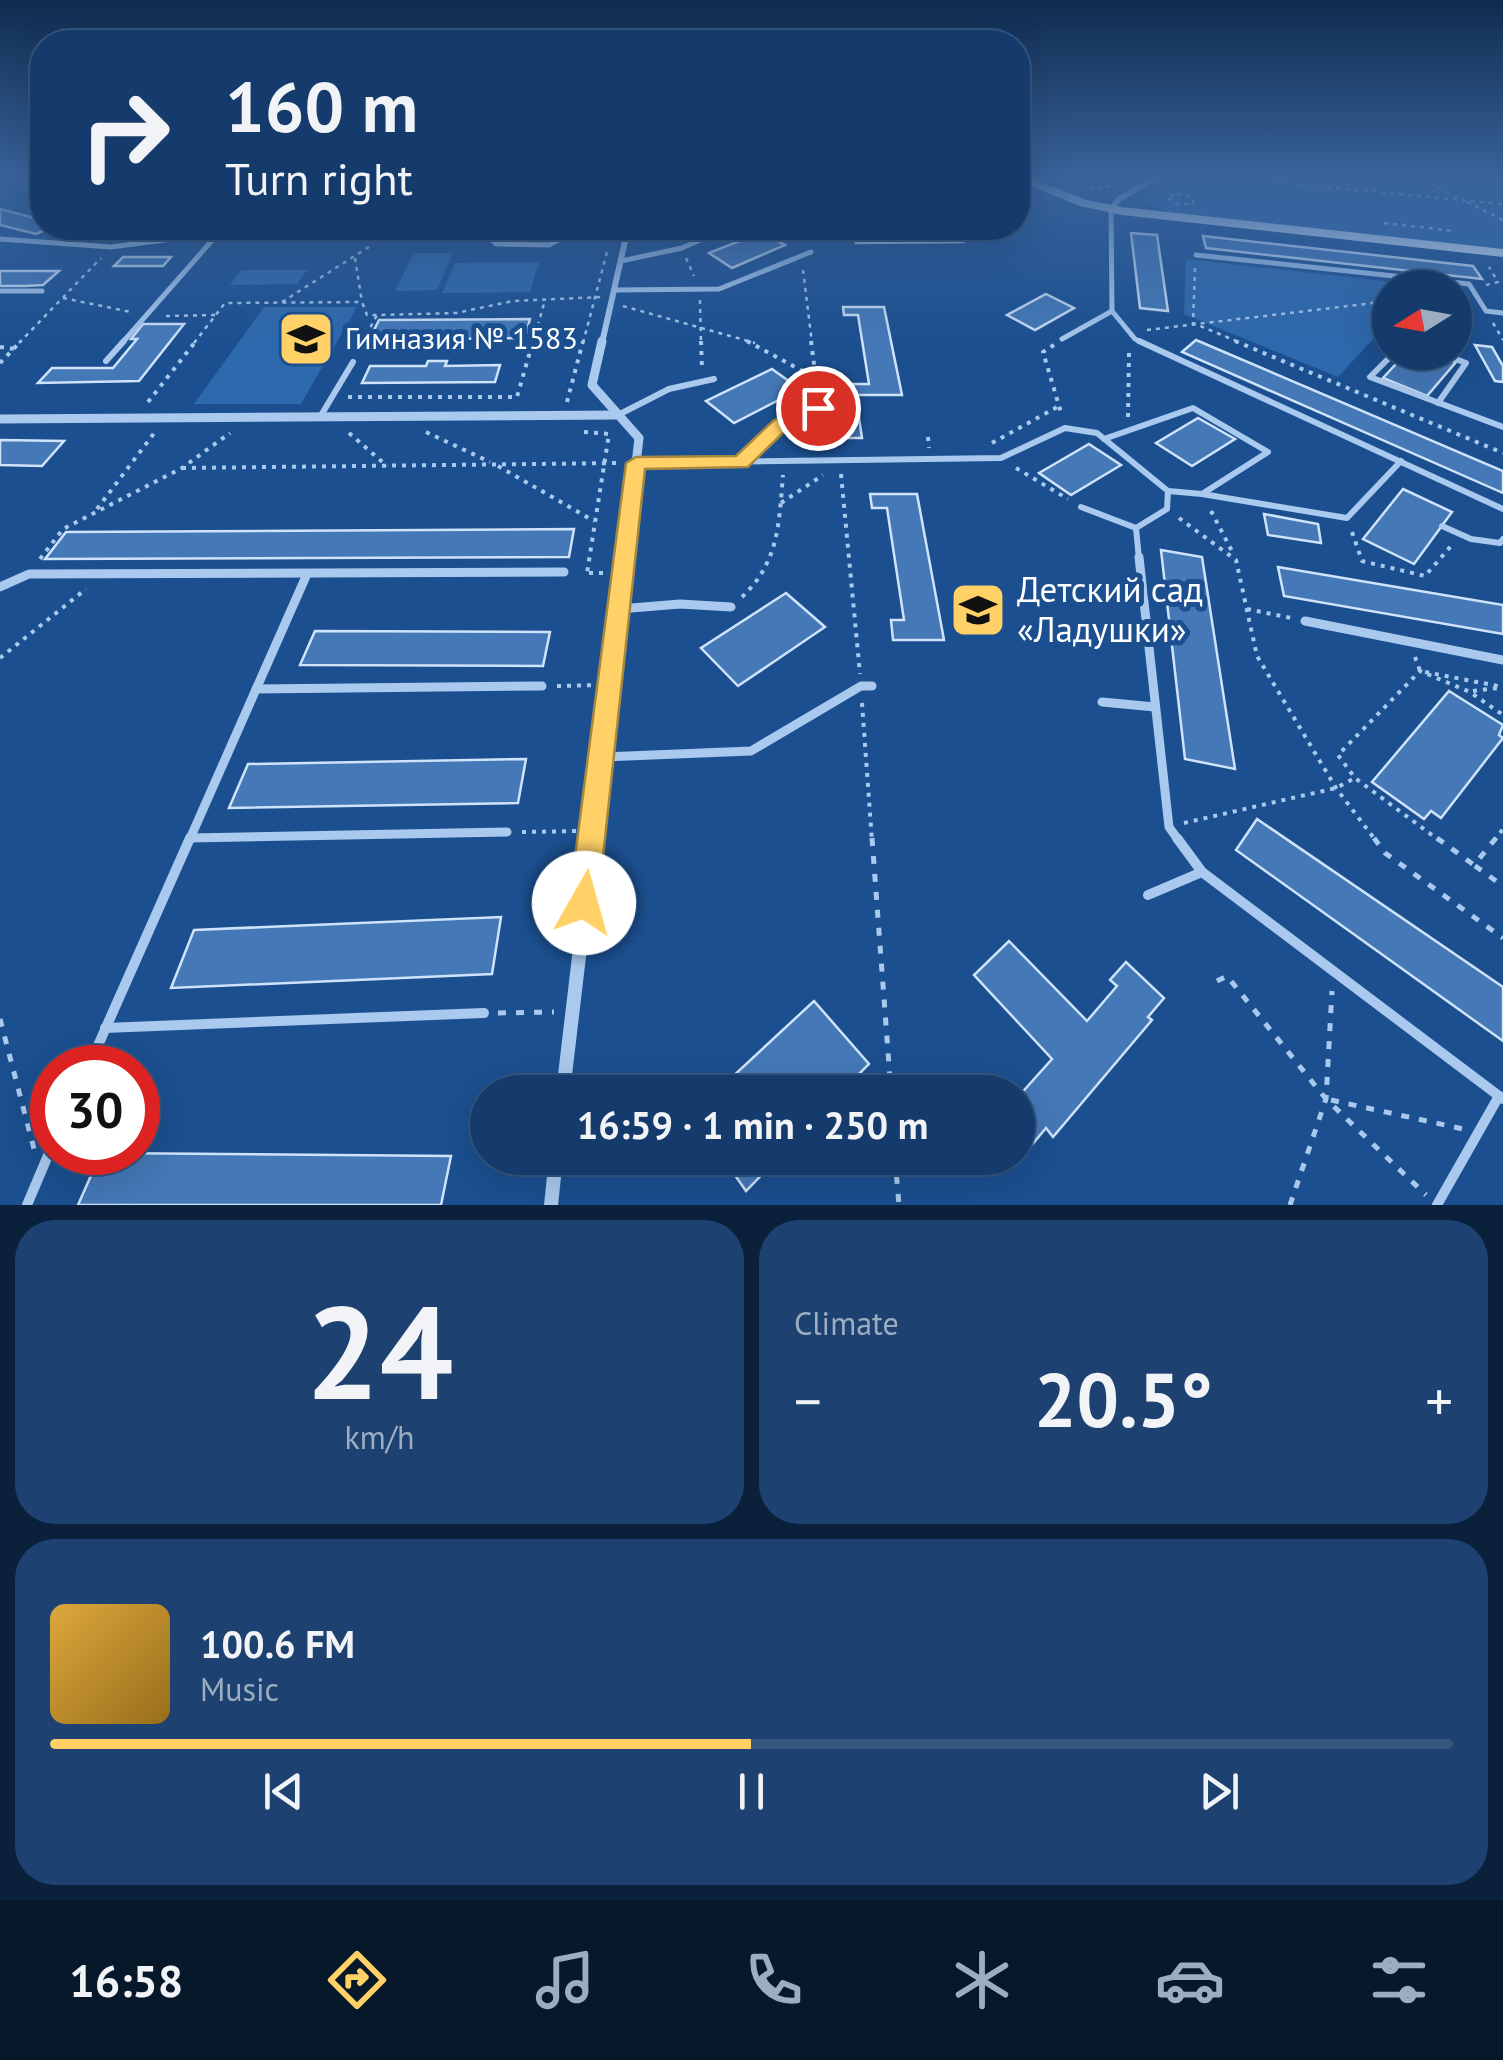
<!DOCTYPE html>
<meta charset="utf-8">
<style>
body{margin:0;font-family:"PT Sans",sans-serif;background:#1d4271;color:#f1f3f6;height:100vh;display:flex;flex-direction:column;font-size:38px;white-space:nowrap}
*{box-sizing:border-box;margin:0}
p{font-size:32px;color:#9dadc1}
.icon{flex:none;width:55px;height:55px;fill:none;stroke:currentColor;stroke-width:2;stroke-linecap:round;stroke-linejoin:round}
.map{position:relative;height:1205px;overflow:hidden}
.panel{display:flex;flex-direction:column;gap:15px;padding:15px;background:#0b203b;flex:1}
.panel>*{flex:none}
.banner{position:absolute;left:30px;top:30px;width:1000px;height:210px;border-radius:40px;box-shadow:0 10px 40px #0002,0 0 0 2px #33557e;background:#143b6b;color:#f1f3f6;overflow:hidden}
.needle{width:65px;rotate:259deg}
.fabs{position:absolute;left:1372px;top:270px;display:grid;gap:20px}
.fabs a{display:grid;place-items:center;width:100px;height:100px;border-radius:50%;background:#143b6b;box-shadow:0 10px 40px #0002,0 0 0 2px #33557e;font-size:50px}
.speed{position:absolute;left:30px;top:1045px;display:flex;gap:20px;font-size:50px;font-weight:700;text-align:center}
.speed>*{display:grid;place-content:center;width:130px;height:130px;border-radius:50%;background:#143b6b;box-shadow:0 10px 40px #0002,0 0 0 2px #33557e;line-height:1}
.speed .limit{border:15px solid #d22;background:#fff;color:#111}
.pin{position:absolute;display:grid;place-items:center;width:85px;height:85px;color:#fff;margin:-42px;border:5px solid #fff;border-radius:50%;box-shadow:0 2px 10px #0007}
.me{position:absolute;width:110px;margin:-55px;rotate:7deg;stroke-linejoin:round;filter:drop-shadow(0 0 8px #0008)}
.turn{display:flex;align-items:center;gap:35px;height:210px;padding:0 30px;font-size:45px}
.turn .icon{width:130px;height:130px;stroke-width:2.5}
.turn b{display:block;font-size:70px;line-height:85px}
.big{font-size:75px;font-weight:800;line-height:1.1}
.panel .tile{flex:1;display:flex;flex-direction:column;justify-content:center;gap:15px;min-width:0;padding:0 35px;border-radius:40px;background:#1d4271}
.panel .dial{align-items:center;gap:0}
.dial b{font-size:130px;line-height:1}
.song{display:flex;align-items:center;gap:30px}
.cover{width:120px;height:120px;border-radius:15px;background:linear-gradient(135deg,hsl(40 70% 55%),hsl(40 70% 35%))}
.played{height:10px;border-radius:5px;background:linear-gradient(90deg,#ffd166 50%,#33557e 50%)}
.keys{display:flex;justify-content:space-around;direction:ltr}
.heat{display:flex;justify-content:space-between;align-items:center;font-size:55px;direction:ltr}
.panel .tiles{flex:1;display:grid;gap:15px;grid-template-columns:1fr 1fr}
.tile:last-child{grid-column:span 2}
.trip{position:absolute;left:470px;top:1075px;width:565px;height:100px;border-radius:50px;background:#143b6b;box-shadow:0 10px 40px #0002,0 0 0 2px #33557e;font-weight:800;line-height:100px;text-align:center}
.menu{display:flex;height:160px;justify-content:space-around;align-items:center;background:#08182b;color:#9dadc1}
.menu .icon{width:70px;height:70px}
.menu .selected{color:#ffd166}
.menu b{font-size:45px;color:#f1f3f6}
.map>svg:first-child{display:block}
.green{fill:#2e69ad}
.building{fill:#4478b7;stroke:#cfe3fa;stroke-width:2.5}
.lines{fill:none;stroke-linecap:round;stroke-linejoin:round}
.path-far2{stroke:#a9c9ee;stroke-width:2.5;stroke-dasharray:4 5;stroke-linecap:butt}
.path-far1{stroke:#a9c9ee;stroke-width:4;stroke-dasharray:4 6;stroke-linecap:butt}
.path{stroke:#a9c9ee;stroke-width:5;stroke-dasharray:8 10;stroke-linecap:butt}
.lane-far3{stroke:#a9c9ee;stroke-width:5}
.lane-far2{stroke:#a9c9ee;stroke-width:6}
.lane-far1{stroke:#a9c9ee;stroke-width:9}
.lane{stroke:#a9c9ee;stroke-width:10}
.street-far3{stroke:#a9c9ee;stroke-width:6}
.street-far2{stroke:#a9c9ee;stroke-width:9}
.street-far1{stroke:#a9c9ee;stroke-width:11}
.street{stroke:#a9c9ee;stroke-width:14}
.secondary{fill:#d6e6fa;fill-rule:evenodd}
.route{fill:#ffd166;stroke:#a68842;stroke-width:2.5}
.labels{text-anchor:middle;stroke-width:10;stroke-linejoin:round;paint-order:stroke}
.far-poi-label{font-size:30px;fill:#fff;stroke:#1b4f8f;text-anchor:start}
.poi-label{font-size:35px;fill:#fff;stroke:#1b4f8f;text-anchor:start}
</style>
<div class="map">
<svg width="1503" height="1205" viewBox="0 0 1503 1205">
<rect width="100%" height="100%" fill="#1b4f8f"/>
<g class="green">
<polygon points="1178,176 1436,176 1503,182 1503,249 1174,214 1143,203 1144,198"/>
<polygon points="414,253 453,253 437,290 395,291"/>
<polygon points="1186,259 1437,287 1390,288 1390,330 1382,329 1338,377 1184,314"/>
<polygon points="539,262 530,292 442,293 455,263"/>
<polygon points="241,270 307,270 297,284 230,285"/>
<polygon points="264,307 357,307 301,404 194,404"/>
</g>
<g class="building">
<polygon points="0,209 42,220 42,228 50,228 36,234 0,225"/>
<polygon points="902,228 958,231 963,242 856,243 853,231 903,231"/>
<polygon points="762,232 785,245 732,268 709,253"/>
<polygon points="1131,233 1157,235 1168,311 1140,308"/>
<polygon points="1203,236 1473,266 1482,279 1206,248"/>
<polygon points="123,257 171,257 163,266 114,266"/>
<polygon points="0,271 59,271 43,285 25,286 0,286"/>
<polygon points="1046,294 1074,308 1035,330 1007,315"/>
<polygon points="843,307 884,307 902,395 854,395 853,384 869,384 858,315 844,315"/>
<polygon points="530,319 525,338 369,340 379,320"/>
<polygon points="143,324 184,324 139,381 38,383 52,368 113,368 137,339 131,339"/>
<polygon points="1196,340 1503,471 1503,493 1182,352"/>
<polygon points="1475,345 1492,347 1503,366 1503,382 1495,381"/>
<polygon points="1407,352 1430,352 1456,362 1427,396 1383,378"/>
<polygon points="428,361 447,361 445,366 500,365 495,382 362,383 370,366 426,366"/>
<polygon points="772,369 800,389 734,423 706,401"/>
<polygon points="836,411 858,411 862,438 840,438"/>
<polygon points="1198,418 1235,439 1192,466 1156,443"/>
<polygon points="0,440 64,441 42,466 0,465"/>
<polygon points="1089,444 1121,465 1071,495 1039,473"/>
<polygon points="1403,489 1452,512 1414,564 1363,539"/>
<polygon points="870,494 917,494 944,640 893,640 891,620 904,620 887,508 872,508"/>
<polygon points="1264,514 1318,524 1321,543 1268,535"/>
<polygon points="574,529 569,557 45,559 66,532"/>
<polygon points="1161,550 1202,557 1235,769 1185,759"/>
<polygon points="1278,567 1503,605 1503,634 1284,596"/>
<polygon points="786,593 825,627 738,686 701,648"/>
<polygon points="315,631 550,632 543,666 300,665"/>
<polygon points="1449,691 1503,725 1499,735 1503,738 1441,818 1431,811 1424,819 1372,782"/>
<polygon points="526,759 518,803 229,808 248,764"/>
<polygon points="1257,819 1503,987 1503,1041 1236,850"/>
<polygon points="501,917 492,974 171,988 194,930"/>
<polygon points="1009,941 1087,1021 1117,986 1110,980 1126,962 1164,998 1148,1017 1152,1020 1053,1137 1046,1128 1025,1153 1018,1145 1018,1097 1052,1059 974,975"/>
<polygon points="814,1001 869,1064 841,1092 716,1092"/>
<polygon points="101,1153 451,1156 441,1205 78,1205"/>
<polygon points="723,1158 778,1158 746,1191"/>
</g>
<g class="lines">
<g class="path-far2">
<polyline points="27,176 42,187"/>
<polyline points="1211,176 1503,204"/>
<polyline points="1413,176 1459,198"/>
<polyline points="1089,188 1115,186"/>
<polygon points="1177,194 1191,197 1194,203 1179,205 1167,198"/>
<polyline points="1467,202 1503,220"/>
<polyline points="1384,223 1454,231"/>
<polyline points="800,228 801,241"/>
<polyline points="355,258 362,302"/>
<polyline points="686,258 694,276"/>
<polyline points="1195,268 1193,323 1241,343"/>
<polyline points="803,270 812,343"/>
<polyline points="1486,285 1498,282 1489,267"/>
<polyline points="63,298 131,312"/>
<polyline points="700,300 701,343"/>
<polyline points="282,302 372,245"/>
<polyline points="623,306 755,343"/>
<polyline points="166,316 216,315"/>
<polyline points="1493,323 1503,340"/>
<polyline points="1147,330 1390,301"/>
<polyline points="19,343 101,258"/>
<polyline points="194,343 225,303 362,302 367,315 377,315 456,313 513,301 601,297"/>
<polyline points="362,343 377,315"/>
<polyline points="533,343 545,300"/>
<polyline points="583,343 607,252"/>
</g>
<g class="path-far1">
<polyline points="701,341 702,370"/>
<polyline points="747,341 817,379"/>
<polyline points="811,341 818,395"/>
<polyline points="1235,341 1503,453"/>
<polyline points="1054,345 1043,352 1062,416"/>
<polyline points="0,347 15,349"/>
<polyline points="359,349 363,341"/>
<polyline points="0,363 21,341"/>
<polyline points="348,397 517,397 533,341"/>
<polyline points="148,402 196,341"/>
<polyline points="567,402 583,341"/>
<polyline points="1128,417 1129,352"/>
<polyline points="821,424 825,449"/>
<polyline points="426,432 490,462"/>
<polyline points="584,432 609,434 587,573"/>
<polyline points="349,433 387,466"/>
<polyline points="928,437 929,448"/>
<polyline points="992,443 1059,406"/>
<polyline points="498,466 594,521"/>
<polyline points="182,468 622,463"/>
<polyline points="1016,468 1068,499"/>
<polyline points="841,474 860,674"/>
<polyline points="781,503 823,475"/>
<polyline points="97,509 155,432"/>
<polyline points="1211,511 1234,555"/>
<polyline points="1179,518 1236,560 1257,656 1336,788 1376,841"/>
<polyline points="1352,532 1362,561 1425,576 1451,546"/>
<polyline points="40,559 63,529 182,468 230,433"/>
<polyline points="589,573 609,573"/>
<path d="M742 597C779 562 779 523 783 475"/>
<polyline points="1247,609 1291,618"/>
<polyline points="1415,657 1420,671 1503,687"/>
<polyline points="0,658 86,589"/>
<polyline points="557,686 597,685"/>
<polyline points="1473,691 1498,688"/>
<polyline points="862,703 872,841"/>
<polyline points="1184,823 1336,788 1353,779"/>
<polyline points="522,832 578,831"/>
<polyline points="1440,841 1355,778 1338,755 1420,671 1470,692 1503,715"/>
<polyline points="1494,841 1503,829"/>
</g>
<g class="path">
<polyline points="872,838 891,1092"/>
<polyline points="1374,838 1385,853 1503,938"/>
<polyline points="1437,838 1474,865"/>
<polyline points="1496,838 1474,865 1503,886"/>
<polyline points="1217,981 1227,976 1326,1099 1426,1195"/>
<polyline points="498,1013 554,1012"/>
<polyline points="0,1019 34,1149"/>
<polyline points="1331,1100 1463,1129"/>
<polyline points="895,1158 899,1205"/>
<polyline points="1290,1205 1326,1099 1332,991"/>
</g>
<g class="lane-far3">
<polyline points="1142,176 1153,180"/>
<polyline points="181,228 206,233 379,232"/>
<polyline points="494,228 491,239 496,244 549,245 570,234 626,233"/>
<polyline points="0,239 111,247 218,233"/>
<polyline points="1196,255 1469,284 1486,311 1503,313"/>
<polyline points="621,261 682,248 718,232"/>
<polyline points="615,290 719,289 811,252"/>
<polyline points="0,291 42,291"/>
<polyline points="1112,311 1135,339 1144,343"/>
<polyline points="1062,339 1112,311 1111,209"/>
<polyline points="122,343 223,228"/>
</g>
<g class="lane-far2">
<polyline points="1139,341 1503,509"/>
<polyline points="1395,352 1370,377 1503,427"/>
<polyline points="1437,352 1466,363 1438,403"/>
<polyline points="106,361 124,341"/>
<polyline points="618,415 669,389 714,379"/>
<polyline points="320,417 353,362"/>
<polyline points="1104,439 1193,408 1268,452 1202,494 1168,491"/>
<polyline points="741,462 781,424 835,403"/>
<polyline points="636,463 1001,458 1065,428 1097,433 1168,491 1167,509 1136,528 1139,559"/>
<polyline points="1202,494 1347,518 1401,461"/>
<polyline points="1081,507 1136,528"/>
<polyline points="1442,526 1471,539 1500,543 1503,539"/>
</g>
<g class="lane-far1">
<polyline points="1139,557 1169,827 1179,841"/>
<polyline points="0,587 29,574 564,572"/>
<polyline points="619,609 680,604 731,607"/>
<polyline points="1305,621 1503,660"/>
<polyline points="256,689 542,686"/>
<polyline points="1102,702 1155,707"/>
<polyline points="603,757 751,751 861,686 872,686"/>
<polyline points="190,838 507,832"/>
<polyline points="189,841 307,574"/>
</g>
<g class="lane">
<polyline points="1177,838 1202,872 1503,1099"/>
<polyline points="1148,895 1202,872"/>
<polyline points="105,1028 484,1013"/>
<polyline points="88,1068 190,838"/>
<polyline points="27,1205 52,1146"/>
<polyline points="1437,1205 1499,1096"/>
</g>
<g class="street-far3">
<polyline points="1489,176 1503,177"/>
<polyline points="1111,209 1119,199 1159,176"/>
<polyline points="602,343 628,228"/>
</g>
<g class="street-far2">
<polyline points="602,341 592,385 639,438 625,559"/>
<polyline points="0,419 618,415"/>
</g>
<polyline class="street-far1" points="592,841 625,557"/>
<g class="street">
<polyline points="563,1092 593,838"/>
<polyline points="551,1205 556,1158"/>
</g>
<polygon class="secondary" points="1018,176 1025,176 1087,200 1122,207 1503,249 1503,257 1122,215 1080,206 1018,181"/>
</g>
<linearGradient id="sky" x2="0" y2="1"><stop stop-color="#0f2b4f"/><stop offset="0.51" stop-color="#39639b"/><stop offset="1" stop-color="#39639b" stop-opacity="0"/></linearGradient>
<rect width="1503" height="345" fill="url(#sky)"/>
<polygon class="route" points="818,402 825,404 825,411 788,428 748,467 645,469 598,903 594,914 584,918 573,914 569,903 626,463 636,457 736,456 774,420"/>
<defs>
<g id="school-square" transform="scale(2.875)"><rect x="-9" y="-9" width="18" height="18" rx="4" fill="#ffd166" stroke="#1b4f8f"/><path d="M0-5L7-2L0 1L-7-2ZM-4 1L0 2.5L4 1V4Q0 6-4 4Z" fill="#111"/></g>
</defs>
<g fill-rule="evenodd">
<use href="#school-square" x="306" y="339"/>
<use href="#school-square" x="978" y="610"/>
</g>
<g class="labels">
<g class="far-poi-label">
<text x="345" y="349">Гимназия № 1583</text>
</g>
<g class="poi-label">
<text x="1017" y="602">Детский сад<tspan x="1017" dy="40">«Ладушки»</tspan></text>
</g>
</g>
</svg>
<div class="fabs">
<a><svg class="needle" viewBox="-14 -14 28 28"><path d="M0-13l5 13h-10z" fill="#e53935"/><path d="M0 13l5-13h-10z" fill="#9dadc1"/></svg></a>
</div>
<div class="speed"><div class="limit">30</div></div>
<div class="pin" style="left:818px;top:408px;background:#d93025"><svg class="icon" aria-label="arrive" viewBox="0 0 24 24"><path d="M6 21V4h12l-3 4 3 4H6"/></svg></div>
<svg class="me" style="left:584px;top:903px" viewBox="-20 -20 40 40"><circle r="19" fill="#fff"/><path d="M0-13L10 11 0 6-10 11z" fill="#ffd166"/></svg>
<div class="trip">16:59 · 1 min · 250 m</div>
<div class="banner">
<div class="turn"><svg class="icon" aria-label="right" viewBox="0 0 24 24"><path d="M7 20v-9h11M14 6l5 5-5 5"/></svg><div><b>160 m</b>Turn right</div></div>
</div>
</div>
<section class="panel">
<div class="tiles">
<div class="tile dial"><b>24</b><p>km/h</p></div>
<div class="tile"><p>Climate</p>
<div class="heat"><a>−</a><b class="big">20.5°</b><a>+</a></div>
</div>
<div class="tile">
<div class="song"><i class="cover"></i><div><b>100.6 FM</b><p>Music</p></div></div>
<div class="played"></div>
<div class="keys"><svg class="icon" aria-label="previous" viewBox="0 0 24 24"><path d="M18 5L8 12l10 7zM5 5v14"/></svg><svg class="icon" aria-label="pause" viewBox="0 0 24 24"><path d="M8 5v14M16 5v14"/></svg><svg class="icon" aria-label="next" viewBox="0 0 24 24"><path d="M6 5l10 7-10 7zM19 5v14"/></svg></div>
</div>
</div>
</section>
<nav class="menu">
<b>16:58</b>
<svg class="icon selected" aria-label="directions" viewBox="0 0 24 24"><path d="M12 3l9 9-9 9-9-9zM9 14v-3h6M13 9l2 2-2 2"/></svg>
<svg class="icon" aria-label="music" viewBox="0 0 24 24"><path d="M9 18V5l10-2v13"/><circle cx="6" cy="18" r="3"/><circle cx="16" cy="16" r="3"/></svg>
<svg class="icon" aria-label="phone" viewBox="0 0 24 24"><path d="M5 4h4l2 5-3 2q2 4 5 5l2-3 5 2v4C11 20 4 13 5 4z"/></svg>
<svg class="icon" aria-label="climate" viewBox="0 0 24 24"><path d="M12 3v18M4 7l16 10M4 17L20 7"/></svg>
<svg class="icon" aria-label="car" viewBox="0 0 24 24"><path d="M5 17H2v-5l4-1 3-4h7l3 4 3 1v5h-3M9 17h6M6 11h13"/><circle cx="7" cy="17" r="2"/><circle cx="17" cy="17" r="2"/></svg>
<svg class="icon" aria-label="filters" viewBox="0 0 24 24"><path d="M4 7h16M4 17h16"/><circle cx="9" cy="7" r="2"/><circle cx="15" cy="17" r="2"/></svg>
</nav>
